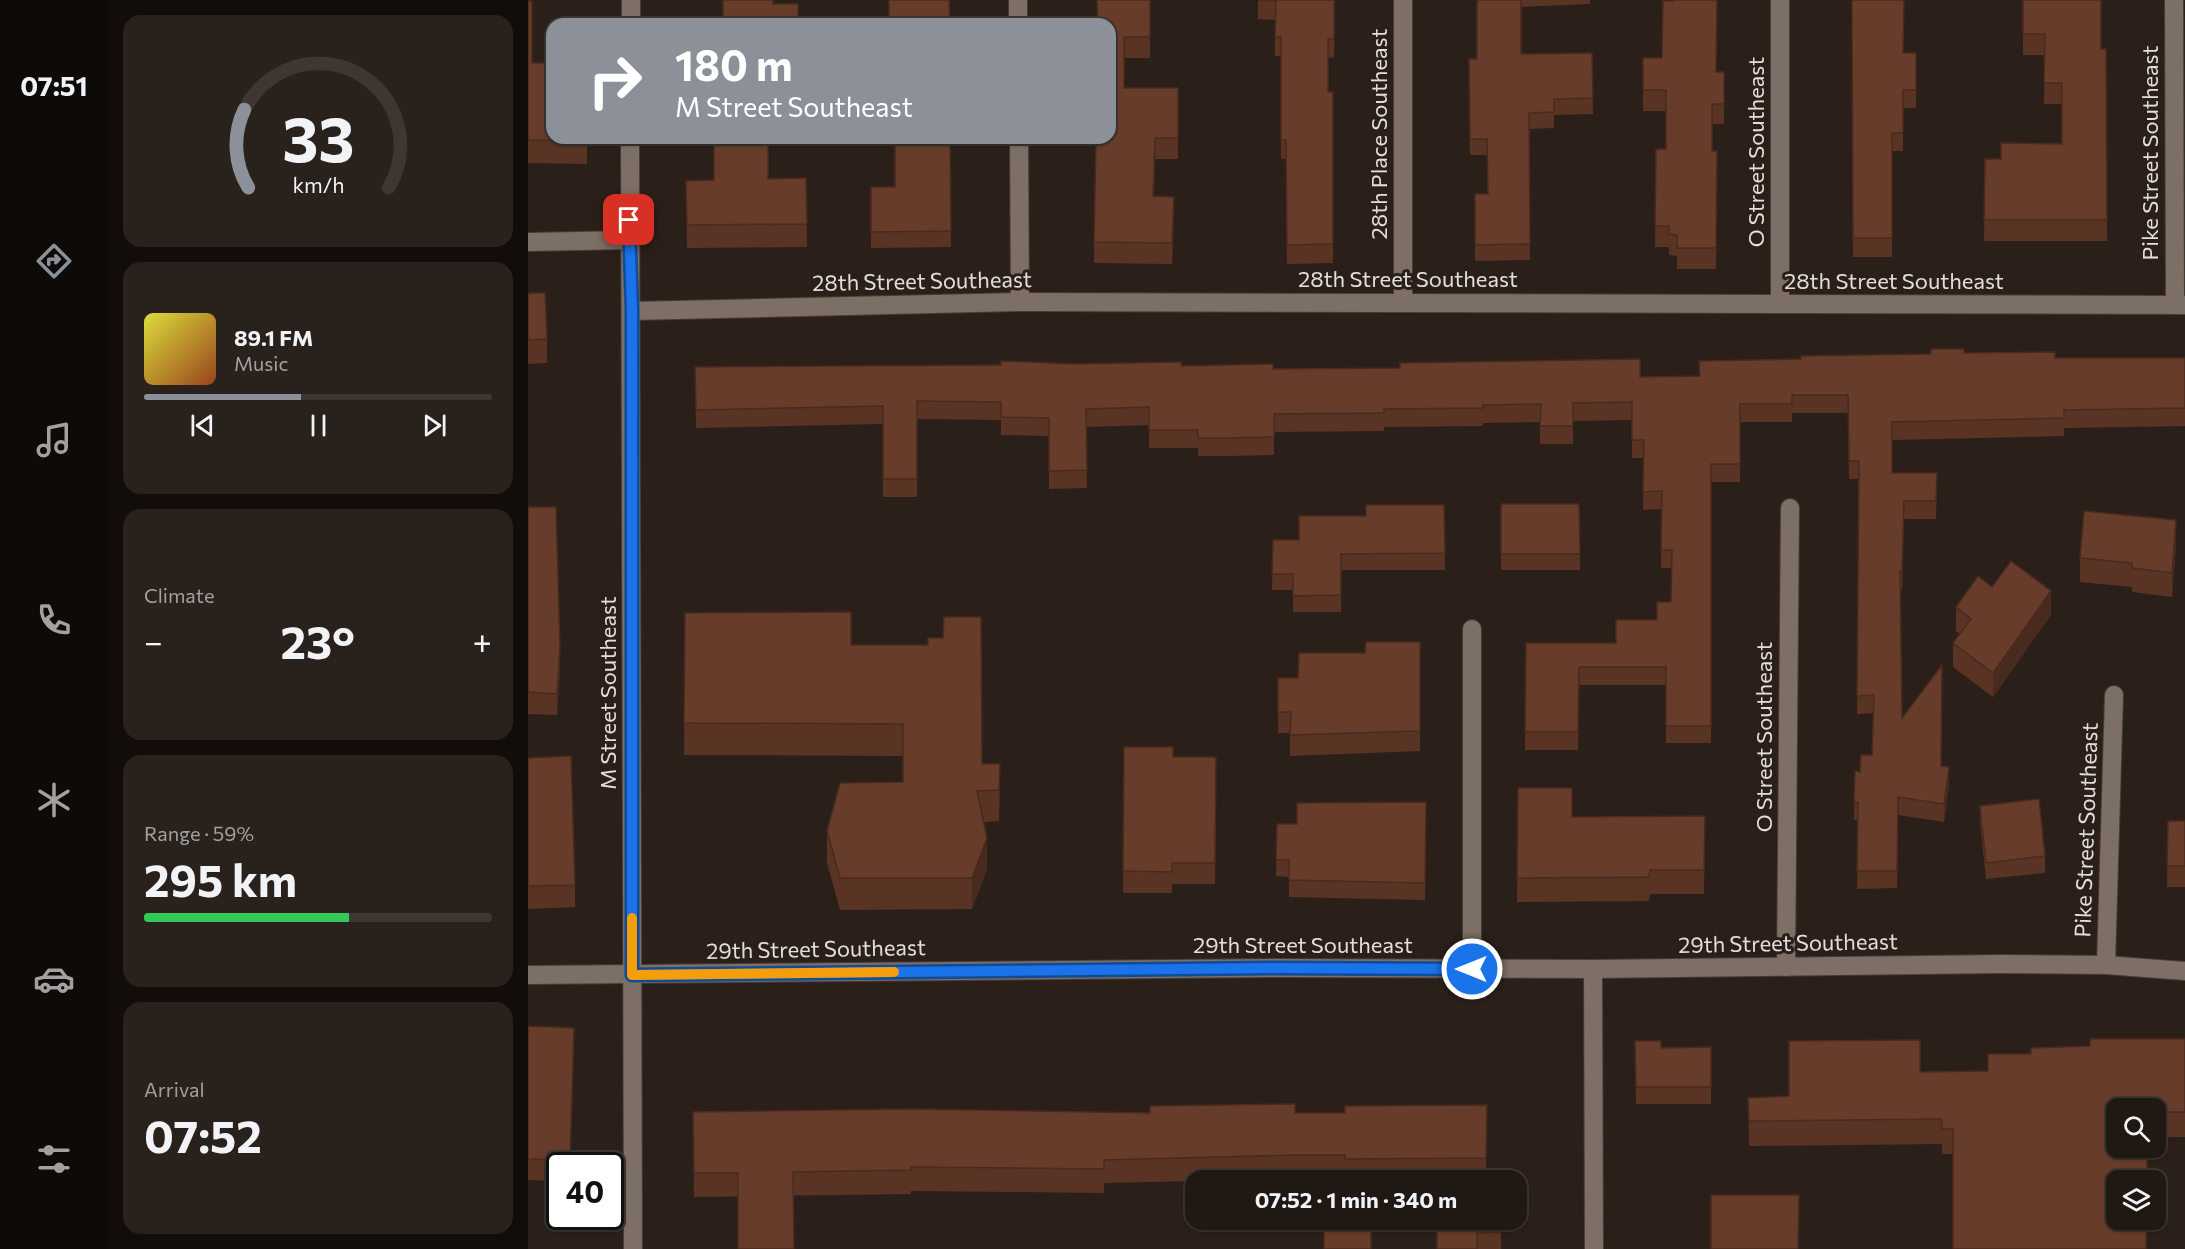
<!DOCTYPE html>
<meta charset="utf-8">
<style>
body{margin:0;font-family:Commissioner,sans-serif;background:#28211c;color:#f1f3f6;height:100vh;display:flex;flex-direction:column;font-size:22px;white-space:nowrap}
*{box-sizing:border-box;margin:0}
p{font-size:20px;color:#a2a0a0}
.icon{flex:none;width:33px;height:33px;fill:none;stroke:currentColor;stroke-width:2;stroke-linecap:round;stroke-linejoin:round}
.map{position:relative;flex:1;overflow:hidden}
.sheet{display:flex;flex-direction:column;gap:15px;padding:15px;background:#120d0a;width:420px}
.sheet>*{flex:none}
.guide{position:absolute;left:18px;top:18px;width:570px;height:126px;border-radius:18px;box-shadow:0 2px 4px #0004,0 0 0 2px #3d3733;background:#8c9099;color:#fff;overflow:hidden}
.buttons{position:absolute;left:1578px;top:1098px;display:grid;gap:12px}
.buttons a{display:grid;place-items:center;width:60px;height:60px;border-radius:12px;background:#201813;box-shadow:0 2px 4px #0004,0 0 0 2px #3d3733;font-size:30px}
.speed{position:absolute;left:18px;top:1152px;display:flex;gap:12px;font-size:30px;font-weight:700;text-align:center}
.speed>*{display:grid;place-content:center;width:78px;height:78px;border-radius:50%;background:#201813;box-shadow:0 2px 4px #0004,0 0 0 2px #3d3733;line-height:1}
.speed .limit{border:3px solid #111;border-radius:9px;background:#fff;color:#111}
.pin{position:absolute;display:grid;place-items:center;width:51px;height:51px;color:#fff;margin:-26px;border-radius:12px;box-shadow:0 3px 9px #0006}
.me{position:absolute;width:66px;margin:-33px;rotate:270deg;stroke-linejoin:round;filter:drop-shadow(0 0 4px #0008)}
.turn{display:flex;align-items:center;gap:21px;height:126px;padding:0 30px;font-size:27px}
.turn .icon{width:78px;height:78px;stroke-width:2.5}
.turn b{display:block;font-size:42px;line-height:51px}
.big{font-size:45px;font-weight:700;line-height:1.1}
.sheet .widget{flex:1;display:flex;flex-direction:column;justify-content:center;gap:9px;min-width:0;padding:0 21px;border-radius:18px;background:#28211c}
.sheet .dial{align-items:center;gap:0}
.dial svg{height:156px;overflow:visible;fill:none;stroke:#3d3733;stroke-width:7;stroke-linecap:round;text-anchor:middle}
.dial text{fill:#f1f3f6;stroke:none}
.song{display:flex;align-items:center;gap:18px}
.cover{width:72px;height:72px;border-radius:9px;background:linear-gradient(135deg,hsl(60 70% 55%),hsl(20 70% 35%))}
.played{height:6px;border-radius:3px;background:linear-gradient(90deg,#8c9099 45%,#3d3733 45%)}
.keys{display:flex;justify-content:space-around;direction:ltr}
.heat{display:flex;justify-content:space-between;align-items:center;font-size:33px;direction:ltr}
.charge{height:9px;border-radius:4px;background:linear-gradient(90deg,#34c759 59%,#3d3733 0)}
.trip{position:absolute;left:657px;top:1170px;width:342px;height:60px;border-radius:18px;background:#201813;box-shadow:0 2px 4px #0004,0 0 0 2px #3d3733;font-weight:700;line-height:60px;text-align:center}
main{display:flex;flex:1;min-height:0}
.tabs{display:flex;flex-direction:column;width:108px;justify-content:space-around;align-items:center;background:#0d0a08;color:#a2a0a0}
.tabs .icon{width:42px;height:42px}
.tabs .on{color:#8c9099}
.tabs b{font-size:27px;color:#f1f3f6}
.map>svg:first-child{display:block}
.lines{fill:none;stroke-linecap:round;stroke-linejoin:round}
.minor-casing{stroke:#453d37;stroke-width:20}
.minor{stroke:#7d6f66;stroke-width:18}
.wall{fill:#593425}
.shaded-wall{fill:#492a1e}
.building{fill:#683c2b;stroke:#492a1e;stroke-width:1.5}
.route-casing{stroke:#114b97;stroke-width:15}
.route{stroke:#1a73e8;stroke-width:10}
.slow{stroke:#f59e0b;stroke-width:10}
.labels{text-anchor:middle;stroke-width:6;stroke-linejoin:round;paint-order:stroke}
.street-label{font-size:22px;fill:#e5ddd8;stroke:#2b2019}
</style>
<main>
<nav class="tabs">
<b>07:51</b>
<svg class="icon on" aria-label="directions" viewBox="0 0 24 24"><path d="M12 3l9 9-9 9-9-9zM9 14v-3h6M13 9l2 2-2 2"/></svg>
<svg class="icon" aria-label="music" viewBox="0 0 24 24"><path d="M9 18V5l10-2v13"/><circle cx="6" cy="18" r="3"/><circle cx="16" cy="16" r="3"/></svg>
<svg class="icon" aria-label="phone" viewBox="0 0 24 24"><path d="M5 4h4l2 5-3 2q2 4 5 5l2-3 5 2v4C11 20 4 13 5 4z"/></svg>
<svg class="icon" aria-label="climate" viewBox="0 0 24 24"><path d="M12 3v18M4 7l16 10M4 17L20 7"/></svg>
<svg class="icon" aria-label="car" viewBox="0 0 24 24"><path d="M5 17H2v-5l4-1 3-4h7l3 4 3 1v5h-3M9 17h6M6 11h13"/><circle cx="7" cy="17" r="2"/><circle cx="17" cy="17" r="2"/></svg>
<svg class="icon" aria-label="filters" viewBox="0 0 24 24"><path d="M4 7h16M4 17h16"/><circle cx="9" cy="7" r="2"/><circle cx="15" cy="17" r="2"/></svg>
</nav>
<section class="sheet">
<div class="widget dial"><svg viewBox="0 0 100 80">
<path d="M14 69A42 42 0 1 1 86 69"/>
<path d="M14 69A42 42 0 0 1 12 29" stroke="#8c9099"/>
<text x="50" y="56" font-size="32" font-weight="700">33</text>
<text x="50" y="72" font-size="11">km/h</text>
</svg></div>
<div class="widget">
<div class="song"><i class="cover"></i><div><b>89.1 FM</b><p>Music</p></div></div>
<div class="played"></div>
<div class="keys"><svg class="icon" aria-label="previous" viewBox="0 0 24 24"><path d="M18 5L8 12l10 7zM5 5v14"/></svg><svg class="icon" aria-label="pause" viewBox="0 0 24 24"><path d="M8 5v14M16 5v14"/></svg><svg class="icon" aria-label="next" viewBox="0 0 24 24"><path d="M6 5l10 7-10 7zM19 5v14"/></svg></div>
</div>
<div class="widget"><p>Climate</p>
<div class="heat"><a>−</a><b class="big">23°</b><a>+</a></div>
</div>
<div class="widget"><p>Range · 59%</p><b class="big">295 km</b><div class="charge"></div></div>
<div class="widget"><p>Arrival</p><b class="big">07:52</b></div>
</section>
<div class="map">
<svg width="1657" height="1249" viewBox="0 0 1657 1249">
<rect width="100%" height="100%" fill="#2b2019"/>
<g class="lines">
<g class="minor-casing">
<g id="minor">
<polyline points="490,0 490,24"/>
<polyline points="1646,0 1647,305"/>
<polyline points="103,24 103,0"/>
<polyline points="102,138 105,1249"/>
<polyline points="491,138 492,302"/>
<polyline points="0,242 101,240"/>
<polyline points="875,303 875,0"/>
<polyline points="1252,304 1252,0"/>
<polyline points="104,311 492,302 1657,305"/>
<polyline points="1578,965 1586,695"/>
<polyline points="1258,967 1262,508"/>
<polyline points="944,969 944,629"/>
<polyline points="1065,969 1066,1249"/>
<polyline points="0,975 743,968 1065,969 1471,964 1578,965 1657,971"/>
</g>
</g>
<use href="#minor" class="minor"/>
</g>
<g class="wall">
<polygon points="622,0 622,58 596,58 596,88 650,88 650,159 627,159 626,196 646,218 644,264 566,263 566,242 582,24"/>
<polygon points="730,0 807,0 806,58 800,57 800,92 805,92 805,263 759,264 758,159 753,159 753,56 747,56 747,20 730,19"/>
<polygon points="949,0 1062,0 1062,4 993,7 993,54 1064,53 1065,114 1026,115 1026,128 1001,129 1002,260 947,261 947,194 960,194 959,155 942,155 941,59 949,59"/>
<polygon points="1324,0 1375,53 1388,53 1388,108 1375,108 1375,151 1364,151 1364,257 1325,257"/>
<polygon points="1495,0 1573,49 1578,49 1579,241 1456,241 1457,159 1473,159 1534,144 1534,104 1516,104 1517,55 1495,55"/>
<polygon points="0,1 4,63 59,138 59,164 0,163"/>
<polygon points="1115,58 1188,72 1196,72 1196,124 1184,124 1184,151 1189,151 1188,269 1149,269 1149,256 1141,255 1141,247 1127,247 1128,149 1138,149 1138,111 1115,111"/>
<polygon points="422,138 423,247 343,248 343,187 367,187"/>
<polygon points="278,178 279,247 159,248 158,181"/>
<polygon points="0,293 19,339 19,363 0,364"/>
<polygon points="1436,353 1527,358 1657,358 1657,426 1536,428 1536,436 1364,440 1364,473 1409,473 1408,519 1376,519 1374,591 1372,589 1374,718 1413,766 1421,785 1416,822 1370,815 1369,888 1329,889 1330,820 1326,820 1327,771 1332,772 1344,755 1345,713 1329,714 1331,479 1321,479 1320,413 1264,413 1264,422 1212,422 1212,482 1183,482 1183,743 1138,743 1138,685 1051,685 1050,750 997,750 998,643 1088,643 1129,620 1143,602 1144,568 1133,568 1133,509 1115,510 1116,458 1104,458 1104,420 1045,421 1045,444 1012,444 1012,422 955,423 955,426 856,427 856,431 746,432 746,455 701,456 670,456 670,448 621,448 621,425 558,427 559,488 521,489 521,436 473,435 473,420 389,419 389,497 355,497 355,424 168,428 167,367 547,364 1112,377 1171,376 1273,359"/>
<polygon points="973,504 1051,504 1052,570 973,570"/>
<polygon points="916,505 917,570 813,570 813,612 765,612 765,590 744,590 745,540 771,540 838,516"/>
<polygon points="0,507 32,669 29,715 0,714"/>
<polygon points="1648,544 1644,597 1604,592 1604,587 1552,582 1552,558"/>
<polygon points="1464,587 1523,615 1465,697 1425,667 1425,643 1432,634 1428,631 1428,607"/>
<polygon points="157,613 323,645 454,764 472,764 471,821 456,822 459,869 444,909 312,910 299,863 299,831 375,782 375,756 156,755"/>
<polygon points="892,642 892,751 762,756 762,733 750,733 750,678 770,678 837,653"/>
<polygon points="596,747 645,757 688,757 687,884 644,884 644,893 595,893"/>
<polygon points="0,758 47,885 47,907 0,909"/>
<polygon points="990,788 1044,817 1177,816 1176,894 1122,894 1121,901 989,902"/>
<polygon points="898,802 897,900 761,897 761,877 748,876 749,824 769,824"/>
<polygon points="1452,806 1517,856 1517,873 1458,879 1452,822"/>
<polygon points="1640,821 1657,821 1657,887 1639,887"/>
<polygon points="0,1026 46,1049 42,1166 32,1166 32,1181 0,1180"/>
<polygon points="1657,1039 1657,1137 1628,1137 1628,1108 1425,1154 1414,1154 1414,1144 1221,1146 1220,1098 1261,1096 1392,1072 1460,1071 1503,1054 1562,1046"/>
<polygon points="1107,1041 1133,1048 1183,1047 1183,1104 1108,1104"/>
<polygon points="959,1105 958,1180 817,1180 817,1179 668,1180 668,1181 576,1183 576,1193 383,1191 383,1194 166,1197 165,1112 817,1113"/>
<polygon points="973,1220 973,1249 909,1249"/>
</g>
<g class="shaded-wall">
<polygon points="627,138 627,159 625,217 625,196"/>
<polygon points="646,197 646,218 644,264 644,243"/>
<polygon points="1648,520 1648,544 1644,597 1644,573"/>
<polygon points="1523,591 1523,615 1465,697 1465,673"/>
<polygon points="32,647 32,669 29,715 29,694"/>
<polygon points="472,764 472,795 471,821 471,790"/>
<polygon points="1421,767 1421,785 1416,822 1416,804"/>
<polygon points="459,838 459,869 444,909 444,878"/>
<polygon points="46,1028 46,1049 42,1166"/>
</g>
<g class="building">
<polygon points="195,0 245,0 245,4 270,4 270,24 195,24"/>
<polygon points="361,0 421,0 422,24 361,24"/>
<polygon points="569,0 622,0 622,37 596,37 596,88 650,88 650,138 627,138 625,196 646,197 644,243 566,242 568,138 582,138 582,24 570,24"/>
<polygon points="730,0 806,0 806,39 800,39 800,92 805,92 805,244 759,245 758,140 753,140 753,37 747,37 748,1"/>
<polygon points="949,0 993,0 993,54 1064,53 1065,98 1026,99 1026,112 1001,113 1002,244 947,245 947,194 960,194 959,139 942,139 941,59 949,59"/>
<polygon points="1145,0 1189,0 1188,72 1196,72 1196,104 1184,104 1184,151 1189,151 1188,248 1149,248 1149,235 1141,234 1141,226 1127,226 1128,149 1138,149 1138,90 1115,90 1115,58 1134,58 1135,1 1145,1"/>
<polygon points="1324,0 1376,0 1375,53 1388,53 1388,90 1375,90 1375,133 1364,133 1364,238 1325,238"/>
<polygon points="1495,0 1573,0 1573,49 1578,49 1579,220 1456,220 1457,159 1473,159 1473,143 1534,144 1534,83 1516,83 1517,34 1495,34"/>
<polygon points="0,1 4,1 4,63 24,63 24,138 59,138 59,141 0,140"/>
<polygon points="186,138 240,138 240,179 278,178 279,224 159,225 158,181 186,180"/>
<polygon points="367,138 422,138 423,231 343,232 343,187 367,187"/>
<polygon points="0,293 17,293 19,339 0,340"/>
<polygon points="1403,349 1436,349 1436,353 1527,352 1527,358 1657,358 1657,408 1536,410 1536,418 1364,422 1364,473 1409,473 1408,501 1376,501 1374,573 1372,571 1374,718 1414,665 1413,766 1421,767 1416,804 1370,797 1369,871 1329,871 1330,802 1326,802 1327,771 1332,772 1333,755 1344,755 1346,695 1329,696 1331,461 1321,461 1320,395 1264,395 1264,404 1212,404 1212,464 1183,464 1183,726 1138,726 1138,667 1051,667 1050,732 997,732 998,643 1088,643 1088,620 1129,620 1129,602 1143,602 1144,550 1133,550 1134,491 1115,492 1116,440 1104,440 1104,402 1045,403 1045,426 1012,426 1013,404 955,405 955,408 856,409 856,413 746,414 746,437 701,438 670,438 670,430 621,430 621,407 558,409 559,470 521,471 521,418 473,417 473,402 389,401 389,479 355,479 355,406 168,410 167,367 473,365 473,361 547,364 653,362 653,366 745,364 745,369 872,368 872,363 1112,359 1112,377 1172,376 1171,361 1273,359 1273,356 1403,354"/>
<polygon points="973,504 1051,504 1052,554 973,554"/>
<polygon points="838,505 916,505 917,553 813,554 813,595 765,596 765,574 744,574 745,540 771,540 771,516 838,516"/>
<polygon points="0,507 28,507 32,647 29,694 0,692"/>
<polygon points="1556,511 1648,520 1644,573 1604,568 1604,563 1552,558"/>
<polygon points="1483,561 1523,591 1465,673 1425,643 1443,619 1428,607 1450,576 1464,587"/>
<polygon points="323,612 323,645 400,645 400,638 415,638 416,617 453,617 454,764 472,764 471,790 449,791 459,838 444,878 312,878 299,831 312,783 375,782 375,724 156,723 157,613"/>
<polygon points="838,642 892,642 892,731 762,735 763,712 750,712 750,678 770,678 771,653 837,653"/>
<polygon points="596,747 645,747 645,757 688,757 687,863 644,863 644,872 595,871"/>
<polygon points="43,756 47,885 0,886 0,758"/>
<polygon points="990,788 1044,788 1044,817 1177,816 1176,870 1122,870 1121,877 989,878"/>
<polygon points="1511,799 1517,856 1458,863 1452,806"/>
<polygon points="898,802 897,883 761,880 761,860 748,860 749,824 769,824 769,803"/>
<polygon points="1640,821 1657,821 1657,866 1639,866"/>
<polygon points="0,1026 46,1028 42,1160 0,1159"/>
<polygon points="1562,1039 1657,1039 1657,1112 1628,1112 1628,1108 1588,1108 1588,1148 1619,1148 1619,1180 1588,1180 1588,1220 1618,1220 1618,1249 1425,1249 1425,1129 1414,1129 1414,1119 1221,1121 1220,1098 1261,1096 1261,1041 1392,1040 1392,1072 1460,1071 1460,1054 1503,1054 1503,1048 1562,1046"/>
<polygon points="1107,1041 1133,1041 1133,1048 1183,1047 1183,1087 1108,1087"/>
<polygon points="767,1104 767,1113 817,1113 817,1106 959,1105 958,1158 817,1159 817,1155 768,1155 576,1160 576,1169 383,1167 383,1170 265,1172 266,1249 210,1249 210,1173 166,1173 165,1112 382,1109 622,1113 622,1106"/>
<polygon points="1183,1195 1271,1195 1270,1249 1183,1249"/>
<rect x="796" y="1220" width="47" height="29"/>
<polygon points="909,1220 973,1220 973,1232 949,1233 949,1249 909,1249"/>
</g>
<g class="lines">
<g class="route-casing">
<polyline id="route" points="101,220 104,310 104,975 743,968 944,969"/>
</g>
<use href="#route" class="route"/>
<polyline class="slow" points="104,918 104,975 366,972"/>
</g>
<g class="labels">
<g class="street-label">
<text transform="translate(851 134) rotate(-90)" y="8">28th Place Southeast</text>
<text transform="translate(1228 152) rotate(-90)" y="8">O Street Southeast</text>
<text transform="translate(1622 153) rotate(-90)" y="8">Pike Street Southeast</text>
<text x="880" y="287">28th Street Southeast</text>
<text transform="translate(394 281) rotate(-1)" y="8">28th Street Southeast</text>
<text x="1366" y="289">28th Street Southeast</text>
<text transform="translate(80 693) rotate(-90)" y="8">M Street Southeast</text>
<text transform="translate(1236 737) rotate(-90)" y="8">O Street Southeast</text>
<text transform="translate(1558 830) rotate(-88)" y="8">Pike Street Southeast</text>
<text transform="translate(1260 943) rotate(-1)" y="8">29th Street Southeast</text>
<text x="775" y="953">29th Street Southeast</text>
<text transform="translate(288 949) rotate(-1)" y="8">29th Street Southeast</text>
</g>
</g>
</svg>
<div class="buttons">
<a><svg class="icon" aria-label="search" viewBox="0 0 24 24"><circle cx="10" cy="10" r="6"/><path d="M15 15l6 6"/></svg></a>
<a><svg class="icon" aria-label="layers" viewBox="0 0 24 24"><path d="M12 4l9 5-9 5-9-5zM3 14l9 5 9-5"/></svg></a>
</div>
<div class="speed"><div class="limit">40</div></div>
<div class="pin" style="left:101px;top:220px;background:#d93025"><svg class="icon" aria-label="arrive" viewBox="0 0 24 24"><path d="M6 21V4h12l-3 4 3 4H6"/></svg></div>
<svg class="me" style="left:944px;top:969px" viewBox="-20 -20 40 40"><circle r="17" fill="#1a73e8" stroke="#fff" stroke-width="3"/><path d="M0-11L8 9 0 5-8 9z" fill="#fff"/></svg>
<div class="trip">07:52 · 1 min · 340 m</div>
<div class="guide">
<div class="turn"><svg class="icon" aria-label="right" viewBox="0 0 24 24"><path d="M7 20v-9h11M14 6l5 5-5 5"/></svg><div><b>180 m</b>M Street Southeast</div></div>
</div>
</div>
</main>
